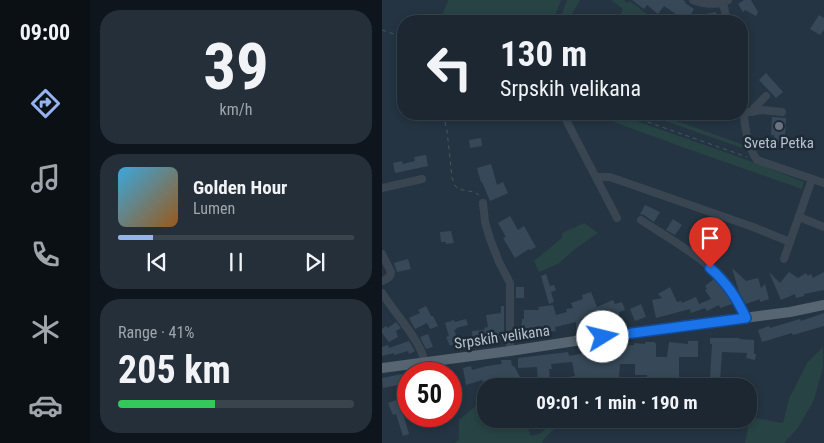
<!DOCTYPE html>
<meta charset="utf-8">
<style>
body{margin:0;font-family:"Roboto Condensed",sans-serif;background:#252f3a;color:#f1f3f6;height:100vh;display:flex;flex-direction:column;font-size:19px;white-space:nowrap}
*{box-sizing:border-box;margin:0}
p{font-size:16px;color:#a0a5ac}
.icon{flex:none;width:28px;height:28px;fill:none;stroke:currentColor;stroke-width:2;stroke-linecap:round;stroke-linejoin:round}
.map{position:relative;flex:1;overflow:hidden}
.side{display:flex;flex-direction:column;gap:10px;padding:10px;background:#0f151c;width:292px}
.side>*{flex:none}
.banner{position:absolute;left:15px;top:15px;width:351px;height:105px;border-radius:20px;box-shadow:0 2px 8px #0003,0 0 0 1px #3a444d;background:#1c2732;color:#f1f3f6;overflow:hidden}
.speed{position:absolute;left:15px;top:362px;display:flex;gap:10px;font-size:25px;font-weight:700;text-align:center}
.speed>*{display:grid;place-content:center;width:65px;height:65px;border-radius:50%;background:#1c2732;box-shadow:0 2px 8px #0003,0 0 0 1px #3a444d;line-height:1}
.speed .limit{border:8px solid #d22;background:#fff;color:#111}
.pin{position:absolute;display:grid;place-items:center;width:42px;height:42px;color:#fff;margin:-51px -21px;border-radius:50% 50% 50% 0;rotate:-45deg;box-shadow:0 0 5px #0007}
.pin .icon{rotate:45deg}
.me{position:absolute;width:55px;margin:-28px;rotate:81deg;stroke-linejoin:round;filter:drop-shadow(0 0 4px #0008)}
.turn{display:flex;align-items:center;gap:18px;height:105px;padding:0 20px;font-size:22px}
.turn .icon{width:65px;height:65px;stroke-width:2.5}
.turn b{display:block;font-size:35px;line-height:42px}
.big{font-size:38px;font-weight:700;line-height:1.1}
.side .tile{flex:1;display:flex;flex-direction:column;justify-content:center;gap:8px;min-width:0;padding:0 18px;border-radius:20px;background:#252f3a}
.side .dial{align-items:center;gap:0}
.dial b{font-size:65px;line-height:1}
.song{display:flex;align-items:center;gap:15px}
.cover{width:60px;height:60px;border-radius:8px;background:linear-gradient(135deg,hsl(200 70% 55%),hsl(30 70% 35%))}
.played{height:5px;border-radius:2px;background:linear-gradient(90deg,#95b2f1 15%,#3a444d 15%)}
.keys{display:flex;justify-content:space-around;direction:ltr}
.charge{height:8px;border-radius:4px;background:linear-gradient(90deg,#34c759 41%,#3a444d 0)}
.trip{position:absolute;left:95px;top:378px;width:280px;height:50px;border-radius:20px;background:#1c2732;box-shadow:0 2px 8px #0003,0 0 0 1px #3a444d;font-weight:700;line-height:50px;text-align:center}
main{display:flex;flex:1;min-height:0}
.tab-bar{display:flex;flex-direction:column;width:90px;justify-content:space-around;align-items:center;background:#0b1014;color:#a0a5ac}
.tab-bar .icon{width:35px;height:35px}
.tab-bar .on{color:#95b2f1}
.tab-bar b{font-size:22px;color:#f1f3f6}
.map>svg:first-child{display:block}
.green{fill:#274343}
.building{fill:#374958}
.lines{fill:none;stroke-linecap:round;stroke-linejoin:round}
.path{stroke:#405b5a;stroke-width:1;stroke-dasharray:4 4;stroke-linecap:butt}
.minor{stroke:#394652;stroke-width:8}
.major{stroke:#576572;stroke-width:10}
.route-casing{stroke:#114b97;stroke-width:12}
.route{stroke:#1a73e8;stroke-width:9}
.worship-dot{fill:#6b7280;stroke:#1e2b37;stroke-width:2}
.labels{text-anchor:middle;stroke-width:5;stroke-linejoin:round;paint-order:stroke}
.poi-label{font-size:15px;fill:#b6c1cc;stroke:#1e2b37}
.street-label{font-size:15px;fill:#b6c1cc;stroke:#1e2b37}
</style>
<main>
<nav class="tab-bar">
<b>09:00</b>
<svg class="icon on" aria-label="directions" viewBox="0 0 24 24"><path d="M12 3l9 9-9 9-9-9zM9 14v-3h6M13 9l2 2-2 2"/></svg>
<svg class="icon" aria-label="music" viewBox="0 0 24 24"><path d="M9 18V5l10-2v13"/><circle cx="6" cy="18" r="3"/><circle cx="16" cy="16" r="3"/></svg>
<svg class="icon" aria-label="phone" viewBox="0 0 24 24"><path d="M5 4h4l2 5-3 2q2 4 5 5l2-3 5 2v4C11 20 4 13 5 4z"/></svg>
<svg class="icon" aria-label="climate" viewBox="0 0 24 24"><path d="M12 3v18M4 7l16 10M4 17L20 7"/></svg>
<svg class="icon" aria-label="car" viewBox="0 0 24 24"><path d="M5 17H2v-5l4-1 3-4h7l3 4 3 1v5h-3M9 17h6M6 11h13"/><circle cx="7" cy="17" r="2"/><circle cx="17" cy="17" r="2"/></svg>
</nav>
<section class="side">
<div class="tile dial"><b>39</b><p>km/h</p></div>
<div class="tile">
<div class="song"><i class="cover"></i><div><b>Golden Hour</b><p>Lumen</p></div></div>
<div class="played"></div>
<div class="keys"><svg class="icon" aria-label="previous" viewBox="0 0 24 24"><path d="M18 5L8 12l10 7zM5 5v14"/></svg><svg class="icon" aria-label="pause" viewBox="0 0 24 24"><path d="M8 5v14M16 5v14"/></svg><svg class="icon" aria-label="next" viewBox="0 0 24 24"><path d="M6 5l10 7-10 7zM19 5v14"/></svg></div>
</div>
<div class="tile"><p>Range · 41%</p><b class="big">205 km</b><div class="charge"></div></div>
</section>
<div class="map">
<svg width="442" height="443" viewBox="0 0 442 443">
<rect width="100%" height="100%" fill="#253442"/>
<g class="green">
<polygon points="66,0 179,0 171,21 58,21"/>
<polygon points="185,0 198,0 186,21 177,21"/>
<polygon points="229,0 242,0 245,3 248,1 270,18 268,21 250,21 239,13 241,9"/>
<polygon points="210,114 234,114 357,157 422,182 420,189 300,147"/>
<polygon points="263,114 275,114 365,146 366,150"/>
<polygon points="202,223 216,233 193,249 176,264 157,272 152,261 180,238 180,233"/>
<polygon points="441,347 441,367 432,400 416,428 402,443 363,443 368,417 401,423 407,399 425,363"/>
<polygon points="103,398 104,419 142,419 149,436 159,433 170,422 174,427 161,440 160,443 72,443 77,439 77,420"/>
</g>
<g class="building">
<polygon points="250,0 301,0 304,2 303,3 312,9 307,18 304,16 301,21 289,21 294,14 282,6 276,14 265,5 262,9"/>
<polygon points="362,0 369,0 376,12 374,16 363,10 361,12 356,4"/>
<polygon points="334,12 335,21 326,21 324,14"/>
<polygon points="437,15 442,18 442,30 438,35 428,29"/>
<polygon points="384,73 401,92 394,98 377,80"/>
<polygon points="390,117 404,118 403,136 401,136 398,143 393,143 392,135 389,135"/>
<polygon points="99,138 100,146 88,148 87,140"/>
<polygon points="44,155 46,166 13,173 11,163 20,161 21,164 33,161 32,157"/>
<polygon points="109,164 115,185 121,182 126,193 108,201 100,182 99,182 95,168"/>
<polygon points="263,205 278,212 272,222 262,215 258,214"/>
<polygon points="128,216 136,230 142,226 154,247 148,250 147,249 133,258 121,238 124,237 116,223"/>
<polygon points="291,219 300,225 293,235 284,230"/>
<polygon points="69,231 72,243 64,244 64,242 59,242 58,232"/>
<polygon points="26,259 29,269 15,272 12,263"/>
<polygon points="350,268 364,281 376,278 379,288 383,284 387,299 378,302 378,299 364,304 357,292"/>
<polygon points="387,272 398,283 407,272 416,278 424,273 426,276 429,274 431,278 442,272 442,290 422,294 422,296 414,298 413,294 399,300"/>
<polygon points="164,274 168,286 172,285 174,290 169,292 172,302 167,304 159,276"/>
<polygon points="332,279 348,298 350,304 338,308 337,305 325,311 323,308 309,313 308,309 274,318 270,300 280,298 276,294 288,287 295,302 299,301 300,303 314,297 317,304 329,299 323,290 325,289 323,286"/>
<rect x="134" y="287" width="8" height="11"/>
<polygon points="209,292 215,307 231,300 233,304 240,302 243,310 237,312 238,322 218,324 218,325 204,326 204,328 194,329 194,322 173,327 174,331 136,335 136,327 139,327 139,324 140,324 140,319 142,319 142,310 157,310 156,307 171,305 174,315 185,312 184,309 191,308 189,303 201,299 200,295"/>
<polygon points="259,304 264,317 253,321 248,309"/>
<polygon points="44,306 49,316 51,316 56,326 48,329 45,323 33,329 27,318 38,313 36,310"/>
<polygon points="119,306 122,306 122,339 117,339 117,338 99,340 99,341 91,342 90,331 103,330 102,328 106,327 104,315 119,313"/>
<polygon points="442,313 442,326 411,335 410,333 380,342 376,330 387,326 388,328 418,319 419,321"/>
<polygon points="84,319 86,325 74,328 75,329 72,330 77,342 68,346 64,337 67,336 63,323 72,320 73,322"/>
<polygon points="14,322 19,328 14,331 16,337 7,342 0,333 0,329 4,326 6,328"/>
<polygon points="46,334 51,347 44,349 38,337"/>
<polygon points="328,338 357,338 357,339 372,340 372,354 374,354 373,360 364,358 365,353 340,352 338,381 328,380 330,344 328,344"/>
<polygon points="27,341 33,351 27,354 26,351 12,355 12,353 0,356 0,347 6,345 7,348"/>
<polygon points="306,341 316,341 316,357 297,357 297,386 264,386 265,375 253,375 253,364 238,364 236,386 184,386 182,378 193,376 190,362 169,364 170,369 167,369 168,381 156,383 155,367 136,368 136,358 186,352 187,356 208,352 208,347 252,345 252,343 263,344 263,342 273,342 274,345 274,357 285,357 287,342 306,344"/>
<polygon points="119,360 129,360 130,366 132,366 143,386 103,386 100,380 84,385 81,368 89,366 90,370 105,366 120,364"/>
<polygon points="25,373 26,373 26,399 21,401 16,385 1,388 0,378"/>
<polygon points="14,400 22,417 27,434 21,436 14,414 11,415 6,403"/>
</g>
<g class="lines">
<g class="path">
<polyline points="0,30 21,37"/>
<polyline points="61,114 65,131 70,177 72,184 76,189 92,192 97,195"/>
<polyline points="243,114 365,157"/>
</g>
<g class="minor">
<path d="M311 0C323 5 335 5 346 0"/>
<polyline points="339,3 342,7 345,21"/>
<path d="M360 104C363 122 364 145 375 160L442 183"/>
<polyline points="370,112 372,108 384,96"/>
<polyline points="362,113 379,110 400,112"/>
<polyline points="181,114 235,218"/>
<polyline points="214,177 228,177 371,227 408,242"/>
<polyline points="0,188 40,179"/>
<polyline points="101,203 103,222 108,239 117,262 128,283 128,351"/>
<polyline points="417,217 442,227"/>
<path d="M259 220C291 241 333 263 354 297 358 303 360 311 364 318"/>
<path d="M0 254 9 272C9 277 5 279 0 281"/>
<polyline points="402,259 430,179"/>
<path d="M0 293C14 315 37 338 43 362"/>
</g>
<polyline class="major" points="0,368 128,351 239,334 408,312 442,305"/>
</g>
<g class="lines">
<g class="route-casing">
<path id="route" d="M221 337 364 318C354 297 345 283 328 268"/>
</g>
<use href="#route" class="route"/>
</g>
<circle class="worship-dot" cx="397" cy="126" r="5"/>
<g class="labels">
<g class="poi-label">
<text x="397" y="148">Sveta Petka</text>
</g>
<g class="street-label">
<text transform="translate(120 337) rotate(-8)" y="5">Srpskih velikana</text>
</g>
</g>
</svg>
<div class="speed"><div class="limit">50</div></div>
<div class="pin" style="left:328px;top:268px;background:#d93025"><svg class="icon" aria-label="arrive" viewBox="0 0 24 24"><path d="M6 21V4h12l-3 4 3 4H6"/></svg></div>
<svg class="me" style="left:221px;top:337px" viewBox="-20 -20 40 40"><circle r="19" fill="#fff"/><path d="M0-13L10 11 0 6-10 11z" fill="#1a73e8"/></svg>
<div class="trip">09:01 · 1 min · 190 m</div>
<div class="banner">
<div class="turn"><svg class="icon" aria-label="left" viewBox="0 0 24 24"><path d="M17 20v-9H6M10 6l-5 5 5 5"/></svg><div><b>130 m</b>Srpskih velikana</div></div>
</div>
</div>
</main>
